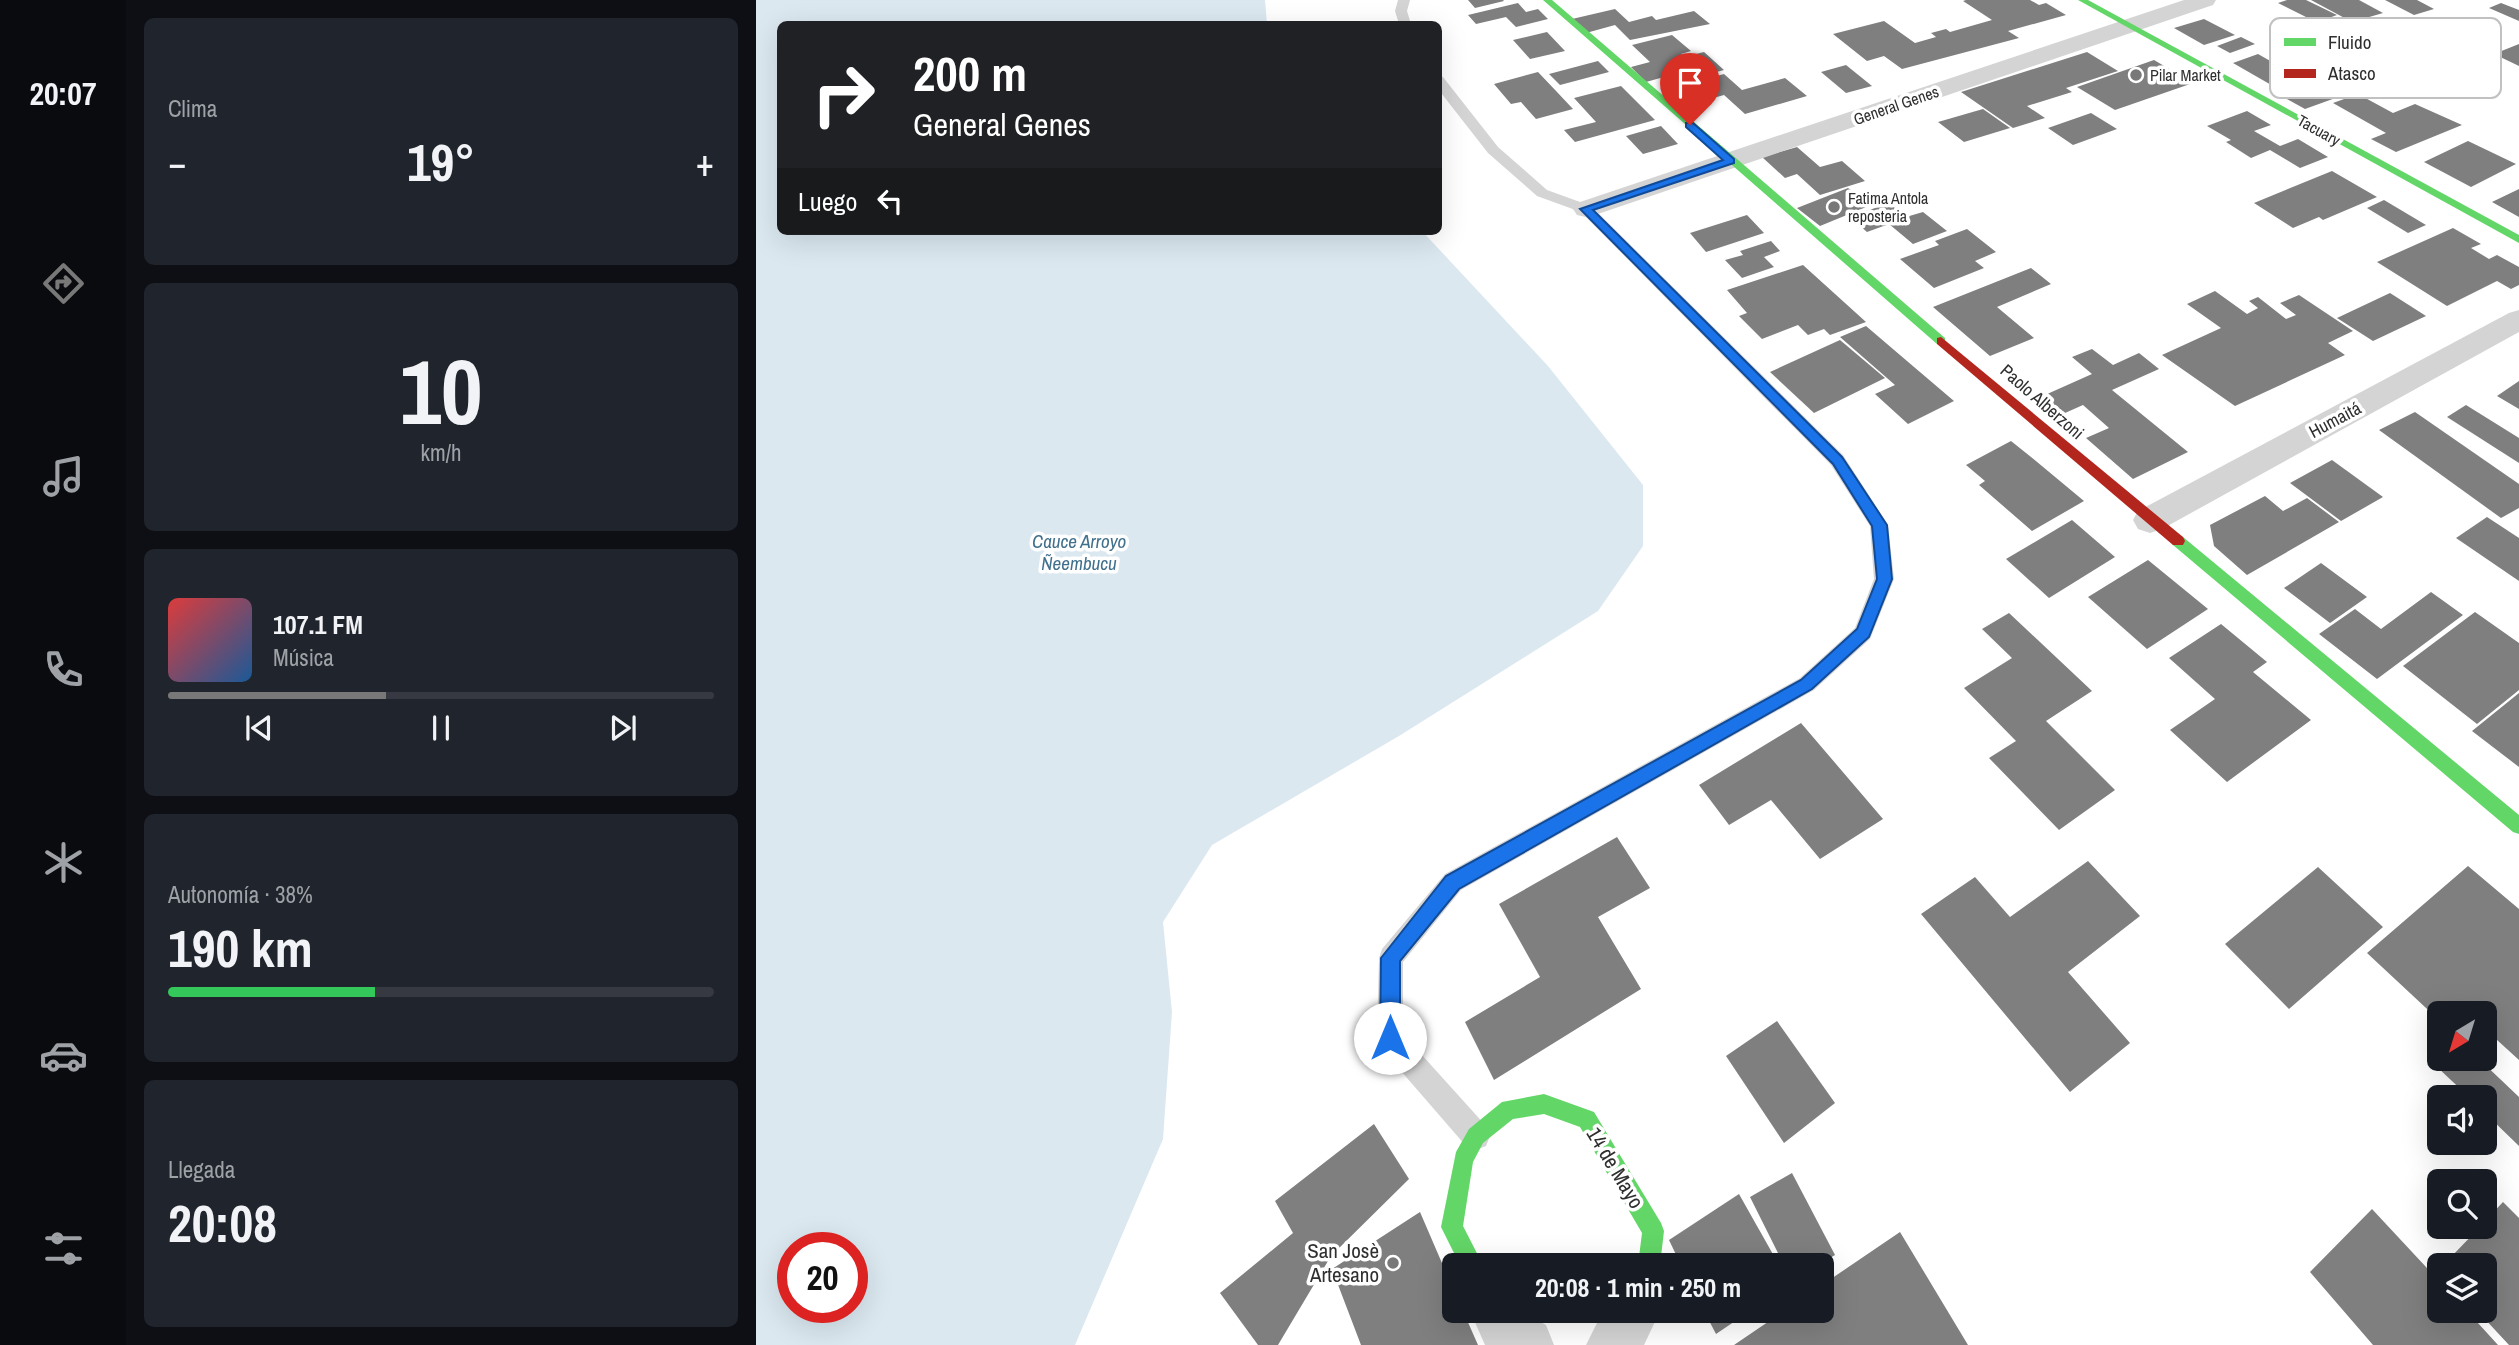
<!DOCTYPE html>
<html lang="es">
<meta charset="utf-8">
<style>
body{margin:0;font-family:"Archivo Narrow",sans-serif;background:#20242c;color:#f1f3f6;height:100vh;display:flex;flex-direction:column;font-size:26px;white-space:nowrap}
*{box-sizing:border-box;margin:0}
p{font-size:23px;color:#9ea1a6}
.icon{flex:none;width:38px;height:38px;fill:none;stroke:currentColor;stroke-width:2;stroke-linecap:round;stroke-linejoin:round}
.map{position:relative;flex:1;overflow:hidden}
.sheet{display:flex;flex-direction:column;gap:18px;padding:18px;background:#0d0f14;width:630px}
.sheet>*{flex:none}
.guide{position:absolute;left:21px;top:21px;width:665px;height:214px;border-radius:10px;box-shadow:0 7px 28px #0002;background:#202124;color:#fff;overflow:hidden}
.needle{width:46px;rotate:218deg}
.controls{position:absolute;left:1671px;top:1001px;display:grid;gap:14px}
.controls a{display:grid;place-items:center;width:70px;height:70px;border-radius:10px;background:#171b24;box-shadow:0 7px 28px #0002;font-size:35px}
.speed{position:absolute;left:21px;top:1232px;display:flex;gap:14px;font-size:35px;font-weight:700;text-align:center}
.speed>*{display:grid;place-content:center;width:91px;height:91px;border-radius:50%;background:#171b24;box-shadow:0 7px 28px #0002;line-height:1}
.speed .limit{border:10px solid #d22;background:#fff;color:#111}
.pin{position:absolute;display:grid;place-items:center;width:60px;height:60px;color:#fff;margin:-72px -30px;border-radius:50% 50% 50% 0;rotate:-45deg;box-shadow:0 0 7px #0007}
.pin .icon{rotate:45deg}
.me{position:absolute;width:77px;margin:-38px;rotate:0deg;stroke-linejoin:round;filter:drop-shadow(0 0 5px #0008)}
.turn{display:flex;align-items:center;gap:24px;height:147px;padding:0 21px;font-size:32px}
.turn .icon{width:91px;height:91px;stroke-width:2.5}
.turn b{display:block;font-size:49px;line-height:60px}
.then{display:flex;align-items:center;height:66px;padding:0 21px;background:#0003;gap:14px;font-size:26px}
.big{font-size:52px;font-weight:700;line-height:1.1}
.sheet .widget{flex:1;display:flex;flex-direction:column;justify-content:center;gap:10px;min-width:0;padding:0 24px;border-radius:10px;background:#20242c}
.sheet .dial{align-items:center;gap:0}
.dial b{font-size:91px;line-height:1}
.song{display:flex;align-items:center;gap:21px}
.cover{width:84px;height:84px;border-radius:10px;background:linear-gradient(135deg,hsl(0 70% 55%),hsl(210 70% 35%))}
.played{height:7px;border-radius:4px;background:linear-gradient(90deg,#787878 40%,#363941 40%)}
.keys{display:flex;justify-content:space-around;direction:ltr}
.heat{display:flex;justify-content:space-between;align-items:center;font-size:38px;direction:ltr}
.charge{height:10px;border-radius:5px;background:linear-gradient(90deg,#34c759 38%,#363941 0)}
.trip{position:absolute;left:686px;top:1253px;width:392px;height:70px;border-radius:10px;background:#171b24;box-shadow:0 7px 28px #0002;font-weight:700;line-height:70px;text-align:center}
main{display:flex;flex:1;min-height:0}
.menu{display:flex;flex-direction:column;width:126px;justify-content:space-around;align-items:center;background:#090b0e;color:#9ea1a6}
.menu .icon{width:49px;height:49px}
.menu .selected{color:#787878}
.menu b{font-size:32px;color:#f1f3f6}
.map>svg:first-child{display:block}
.water{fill:#dbe8f0;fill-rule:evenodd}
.building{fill:#7f7f7f}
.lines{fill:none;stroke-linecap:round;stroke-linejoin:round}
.lane{fill:#d4d4d4;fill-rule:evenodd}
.street{fill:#d4d4d4;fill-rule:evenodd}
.fast{fill:#63d668;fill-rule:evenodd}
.jam{fill:#b3261e;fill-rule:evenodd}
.route{fill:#1a73e8;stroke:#114b97;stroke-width:2}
.poi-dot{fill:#787878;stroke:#fff;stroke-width:2.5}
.labels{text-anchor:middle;stroke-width:7;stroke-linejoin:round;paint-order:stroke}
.far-poi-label{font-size:16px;fill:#2f2f2f;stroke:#fff;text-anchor:start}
.far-street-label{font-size:16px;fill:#2f2f2f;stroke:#fff}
.street-label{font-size:18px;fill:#2f2f2f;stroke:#fff}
.water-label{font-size:19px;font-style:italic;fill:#41708d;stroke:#fff}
.near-street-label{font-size:21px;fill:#2f2f2f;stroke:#fff}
.near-poi-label{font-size:21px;fill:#2f2f2f;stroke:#fff;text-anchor:end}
.key{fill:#fff;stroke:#c1c1c1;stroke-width:2}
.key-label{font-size:19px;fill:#2f2f2f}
</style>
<main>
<nav class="menu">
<b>20:07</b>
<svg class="icon selected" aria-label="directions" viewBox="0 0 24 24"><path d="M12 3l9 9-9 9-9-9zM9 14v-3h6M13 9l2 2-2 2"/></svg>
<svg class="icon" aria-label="music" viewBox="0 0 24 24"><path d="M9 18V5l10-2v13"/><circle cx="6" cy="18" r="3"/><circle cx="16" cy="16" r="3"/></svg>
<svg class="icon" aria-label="phone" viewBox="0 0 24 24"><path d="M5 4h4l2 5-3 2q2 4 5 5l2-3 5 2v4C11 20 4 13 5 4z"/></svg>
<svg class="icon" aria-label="climate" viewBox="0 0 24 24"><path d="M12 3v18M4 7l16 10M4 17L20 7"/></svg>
<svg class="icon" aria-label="car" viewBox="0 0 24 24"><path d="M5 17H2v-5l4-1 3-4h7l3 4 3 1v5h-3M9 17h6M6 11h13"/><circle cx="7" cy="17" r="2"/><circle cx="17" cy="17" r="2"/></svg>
<svg class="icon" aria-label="filters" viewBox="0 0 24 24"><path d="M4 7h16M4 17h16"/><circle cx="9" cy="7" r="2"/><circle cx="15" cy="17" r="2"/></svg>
</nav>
<section class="sheet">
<div class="widget"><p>Clima</p>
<div class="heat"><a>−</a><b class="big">19°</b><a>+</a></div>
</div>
<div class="widget dial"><b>10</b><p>km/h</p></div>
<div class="widget">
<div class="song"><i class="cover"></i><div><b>107.1 FM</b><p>Música</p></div></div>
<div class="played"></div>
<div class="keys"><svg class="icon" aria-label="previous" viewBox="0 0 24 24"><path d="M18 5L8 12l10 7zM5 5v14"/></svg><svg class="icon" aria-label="pause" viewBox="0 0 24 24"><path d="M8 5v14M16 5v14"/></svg><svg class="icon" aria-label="next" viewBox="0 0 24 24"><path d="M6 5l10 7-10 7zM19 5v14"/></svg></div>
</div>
<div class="widget"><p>Autonomía · 38%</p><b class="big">190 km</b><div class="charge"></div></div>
<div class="widget"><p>Llegada</p><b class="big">20:08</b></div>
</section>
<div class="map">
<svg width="1763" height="1345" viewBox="0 0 1763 1345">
<rect width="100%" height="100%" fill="#fff"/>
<path class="water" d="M0 0H509L511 24H24V231H666L792 366 887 485V546L842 611 643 736 456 845 407 922 416 1012 407 1139 319 1345H0ZM37 1248H96V1307H37Z"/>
<g class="building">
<polygon points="712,0 747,0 748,1 719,8"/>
<polygon points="1210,0 1274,0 1283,5 1290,3 1310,15 1252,31 1263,38 1146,69 1128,56 1111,61 1077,34 1128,21 1159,43 1180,37 1175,33 1190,29 1194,32 1236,20 1207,1"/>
<polygon points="1531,0 1550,0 1581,15 1570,19 1602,35 1577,43 1537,23 1552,18 1522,3"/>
<polygon points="1555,0 1603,0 1627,13 1596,22"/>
<polygon points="1629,0 1661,0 1678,9 1658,15"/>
<polygon points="762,3 770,12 782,9 792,19 760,27 750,17 720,24 712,15"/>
<polygon points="1745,3 1763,10 1763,21 1733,8"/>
<polygon points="859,9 873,22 896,16 900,20 938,11 954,24 874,40 859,25 830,33 816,19"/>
<polygon points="1448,19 1479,35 1448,45 1418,28"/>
<polygon points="791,32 809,51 774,59 757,40"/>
<polygon points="916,35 935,51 925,54 928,57 948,52 968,70 923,82 915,75 890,82 875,67 894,62 876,45"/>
<polygon points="1485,37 1499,44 1474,53 1461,46"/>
<polygon points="1763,44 1763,66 1738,54"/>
<polygon points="1331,52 1362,71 1310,88 1316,92 1271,106 1289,118 1257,128 1205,92"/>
<polygon points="1502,54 1550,81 1589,66 1621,83 1549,109 1518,92 1524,90 1477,63"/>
<polygon points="1398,60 1437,83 1359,110 1321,87"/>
<polygon points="842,61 853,72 804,85 793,74"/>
<polygon points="1090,65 1116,86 1090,93 1065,72"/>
<polygon points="782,72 801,92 817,109 780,119 765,102 755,104 738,84"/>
<polygon points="968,74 986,90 1029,78 1051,96 989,114 968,95 943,102 939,98 920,104 906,91"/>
<polygon points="865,86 899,120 819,142 808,130 840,122 818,98"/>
<polygon points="1602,94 1637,113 1659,104 1706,125 1640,152 1615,139 1630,133 1577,103"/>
<polygon points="1227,109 1254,128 1208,142 1182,122"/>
<polygon points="1491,111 1515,125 1498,131 1524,146 1542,139 1572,157 1544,168 1514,150 1495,158 1470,142 1475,140 1451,126"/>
<polygon points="1335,113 1361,129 1317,145 1292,128"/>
<polygon points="905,126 922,144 887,154 870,136"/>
<polygon points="1712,141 1760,164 1715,187 1668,162"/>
<polygon points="1041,147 1064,167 1086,161 1109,181 1064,195 1041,174 1029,178 1006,157"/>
<polygon points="1576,171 1621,197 1567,220 1563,217 1537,228 1498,203"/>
<polygon points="1092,188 1115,205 1064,226 1041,208"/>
<polygon points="1763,189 1763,217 1736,202"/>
<polygon points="1628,200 1670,225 1652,233 1611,208"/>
<polygon points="1133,203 1150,217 1167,212 1191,231 1157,244 1133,224 1111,232 1094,217"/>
<polygon points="991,215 1008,233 950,252 934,233"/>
<polygon points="1697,228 1725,244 1715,248 1733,259 1741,255 1763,267 1763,285 1755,289 1741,281 1691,306 1621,262"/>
<polygon points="1211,229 1240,252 1219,261 1228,268 1178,288 1144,259 1183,245 1179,241"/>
<polygon points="1015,241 1024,251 1008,257 1018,267 986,278 969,260 987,255 984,251"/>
<polygon points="1047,265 1110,322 1074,335 1068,329 1052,335 1042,325 1006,339 983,316 991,313 971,290"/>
<polygon points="1275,268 1295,284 1241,307 1278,338 1234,356 1177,307"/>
<polygon points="1459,291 1491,314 1502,308 1493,301 1502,297 1530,319 1540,315 1524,303 1543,295 1597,331 1572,343 1589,355 1479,406 1406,355 1465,328 1431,304"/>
<polygon points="1634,293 1670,316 1617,341 1581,318"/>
<polygon points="1110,326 1151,361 1198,401 1152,424 1119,394 1139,385 1084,337"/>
<polygon points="1084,340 1129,378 1058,413 1014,372"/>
<polygon points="1336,349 1357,365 1383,353 1403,369 1356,390 1432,452 1377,479 1330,438 1353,428 1327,405 1300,417 1280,399 1336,374 1316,357"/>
<polygon points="1763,381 1763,409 1741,396"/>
<polygon points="1710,405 1763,438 1763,463 1691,417"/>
<polygon points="1659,412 1763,484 1763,508 1745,518 1623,430"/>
<polygon points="1255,441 1275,457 1328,501 1276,531 1223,485 1229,481 1210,465"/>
<polygon points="1576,460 1627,497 1585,521 1534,483"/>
<polygon points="1509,496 1527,511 1551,498 1583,522 1491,575 1458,546 1454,525"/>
<polygon points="1731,517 1763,538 1763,581 1700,538"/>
<polygon points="1316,520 1359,557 1293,598 1250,559"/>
<polygon points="1392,560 1452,609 1391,649 1332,597"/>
<polygon points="1565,563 1611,597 1574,623 1528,588"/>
<polygon points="1675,592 1707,615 1621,679 1563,634 1599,609 1625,629"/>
<polygon points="1719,612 1763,643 1763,690 1721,724 1647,666"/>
<polygon points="1253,613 1336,691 1290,721 1359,790 1303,830 1233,758 1260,741 1208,688 1256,658 1226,629"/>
<polygon points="1465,624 1511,662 1497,672 1555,720 1471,782 1414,730 1459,699 1413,658"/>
<polygon points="1763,693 1763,767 1716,731"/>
<polygon points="1045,723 1127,819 1064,859 1015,800 973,825 943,785"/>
<polygon points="861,837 894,888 842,917 885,989 738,1080 709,1022 784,977 743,904"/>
<polygon points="1332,861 1384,916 1312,972 1374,1043 1314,1092 1165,914 1219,877 1254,917"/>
<polygon points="1712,866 1763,909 1763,1060 1729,1029 1729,1013 1684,1013 1684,1021 1611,953"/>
<polygon points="1562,867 1627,927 1533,1009 1469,944"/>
<polygon points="1021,1021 1079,1103 1028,1143 970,1056"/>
<polygon points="1688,1059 1723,1059 1763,1097 1763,1146 1729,1113 1729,1097 1713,1097 1680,1066"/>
<polygon points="618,1124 653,1179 575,1256 522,1345 502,1345 464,1293 537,1233 519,1201"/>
<polygon points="1036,1173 1079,1255 1062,1265 1028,1265 994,1197"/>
<polygon points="983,1194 1023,1265 925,1265 913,1240"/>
<polygon points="1747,1202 1763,1218 1763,1345 1753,1345 1727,1317 1738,1305 1729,1296 1729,1265 1701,1265 1694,1258 1724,1227 1729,1227 1729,1221"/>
<polygon points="1616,1209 1684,1282 1684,1311 1711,1311 1742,1345 1617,1345 1554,1272"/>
<polygon points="664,1212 698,1291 698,1311 707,1311 722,1345 605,1345 576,1269"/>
<polygon points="1144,1232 1212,1345 978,1345 1028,1311 1066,1311 1066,1285"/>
<polygon points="948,1311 994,1311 960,1334"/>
</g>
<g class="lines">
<g class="lane">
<polygon points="642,0 654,0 651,11 655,24 643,24 639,11"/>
<polygon points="682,76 687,77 742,147 791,190 835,206 1087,455 1132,525 1138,579 1114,639 1058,690 705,890 647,962 647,1034 730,1126 734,1136 730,1146 720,1150 710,1146 625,1048 621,1039 623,958 626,949 689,874 1044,678 1099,628 1118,579 1114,526 1075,465 825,212 781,196 732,153 682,89"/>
</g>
<g class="street">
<polygon points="1428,0 1460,0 1457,5 839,215 830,217 821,215 817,209 821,203"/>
<polygon points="1763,310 1763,332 1406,529 1394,533 1382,529 1377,520 1382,511 1753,313"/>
<polygon points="714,1311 771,1311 775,1317 790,1325 798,1345 729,1345"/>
<polygon points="847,1311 904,1311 888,1345 830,1345"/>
</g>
<g class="fast">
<polygon points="787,0 796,0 1189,338 1189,344 1181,344"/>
<polygon points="1322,0 1332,0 1763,235 1763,243"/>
<polygon points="1422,535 1427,537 1763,815 1763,834 1757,832 1417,545 1415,541"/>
<polygon points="788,1094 838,1112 905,1223 908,1231 904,1265 882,1265 886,1233 824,1127 788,1114 757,1119 727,1143 717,1162 707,1226 727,1265 704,1265 685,1227 700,1152 713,1129 746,1102"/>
</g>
<polygon class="jam" points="1185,337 1427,537 1429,541 1427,545 1417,545 1181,344 1181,338"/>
</g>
<polygon class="route" points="930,123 937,123 978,159 978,163 837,210 1086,457 1131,525 1136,579 1113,637 1056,689 703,889 644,961 644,1038 641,1045 634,1048 627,1045 624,1038 625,958 690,876 1045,680 1101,629 1121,579 1116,526 1077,464 824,209 967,160 930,127"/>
<g class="poi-dot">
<circle cx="1380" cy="75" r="7"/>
<circle cx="1078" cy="207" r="7"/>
<circle cx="637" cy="1263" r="7"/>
</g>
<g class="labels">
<g class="far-poi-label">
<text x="1394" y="81">Pilar Market</text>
<text x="1092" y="204">Fatima Antola<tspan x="1092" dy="18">reposteria</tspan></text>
</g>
<g class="far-street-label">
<text transform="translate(1140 105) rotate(-19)" y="6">General Genes</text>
<text transform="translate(1563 130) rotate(29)" y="6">Tacuary</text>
</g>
<g class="street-label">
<text transform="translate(1286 402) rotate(41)" y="6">Paolo Alberzoni</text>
<text transform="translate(1579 420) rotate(-28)" y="6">Humaitá</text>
</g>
<g class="water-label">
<text x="323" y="548">Cauce Arroyo<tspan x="323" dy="22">Ñeembucu</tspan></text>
</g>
<g class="near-street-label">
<text transform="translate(859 1168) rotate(59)" y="7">14 de Mayo</text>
</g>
<g class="near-poi-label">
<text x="623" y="1258">San Josè<tspan x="623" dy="24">Artesano</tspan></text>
</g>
</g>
<rect x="1514" y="18" width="231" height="80" rx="10" class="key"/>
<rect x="1528" y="38" width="32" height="8" fill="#63d668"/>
<rect x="1528" y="69" width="32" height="9" fill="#b3261e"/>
<g class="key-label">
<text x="1572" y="49">Fluido</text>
<text x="1572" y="80">Atasco</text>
</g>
</svg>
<div class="controls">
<a><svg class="needle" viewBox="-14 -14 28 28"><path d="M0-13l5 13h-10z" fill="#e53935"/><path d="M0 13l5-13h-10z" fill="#9ea1a6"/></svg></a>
<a><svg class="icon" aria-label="sound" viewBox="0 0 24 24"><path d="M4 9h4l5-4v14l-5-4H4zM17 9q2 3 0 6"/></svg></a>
<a><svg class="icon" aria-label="search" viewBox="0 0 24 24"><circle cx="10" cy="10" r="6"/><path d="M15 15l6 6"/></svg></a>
<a><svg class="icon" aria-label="layers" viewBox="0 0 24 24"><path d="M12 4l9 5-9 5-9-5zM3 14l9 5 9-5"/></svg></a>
</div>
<div class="speed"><div class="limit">20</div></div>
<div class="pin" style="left:934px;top:125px;background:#d93025"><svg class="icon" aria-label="arrive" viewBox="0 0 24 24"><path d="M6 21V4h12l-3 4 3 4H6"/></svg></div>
<svg class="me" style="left:634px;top:1038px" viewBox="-20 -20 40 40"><circle r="19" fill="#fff"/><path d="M0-13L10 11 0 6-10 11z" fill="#1a73e8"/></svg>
<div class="trip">20:08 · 1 min · 250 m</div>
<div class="guide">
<div class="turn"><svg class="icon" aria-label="right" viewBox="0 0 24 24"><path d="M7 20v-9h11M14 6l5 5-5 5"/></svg><div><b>200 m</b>General Genes</div></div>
<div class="then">Luego<svg class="icon" aria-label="left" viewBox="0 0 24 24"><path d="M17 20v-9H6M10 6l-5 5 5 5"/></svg></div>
</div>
</div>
</main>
